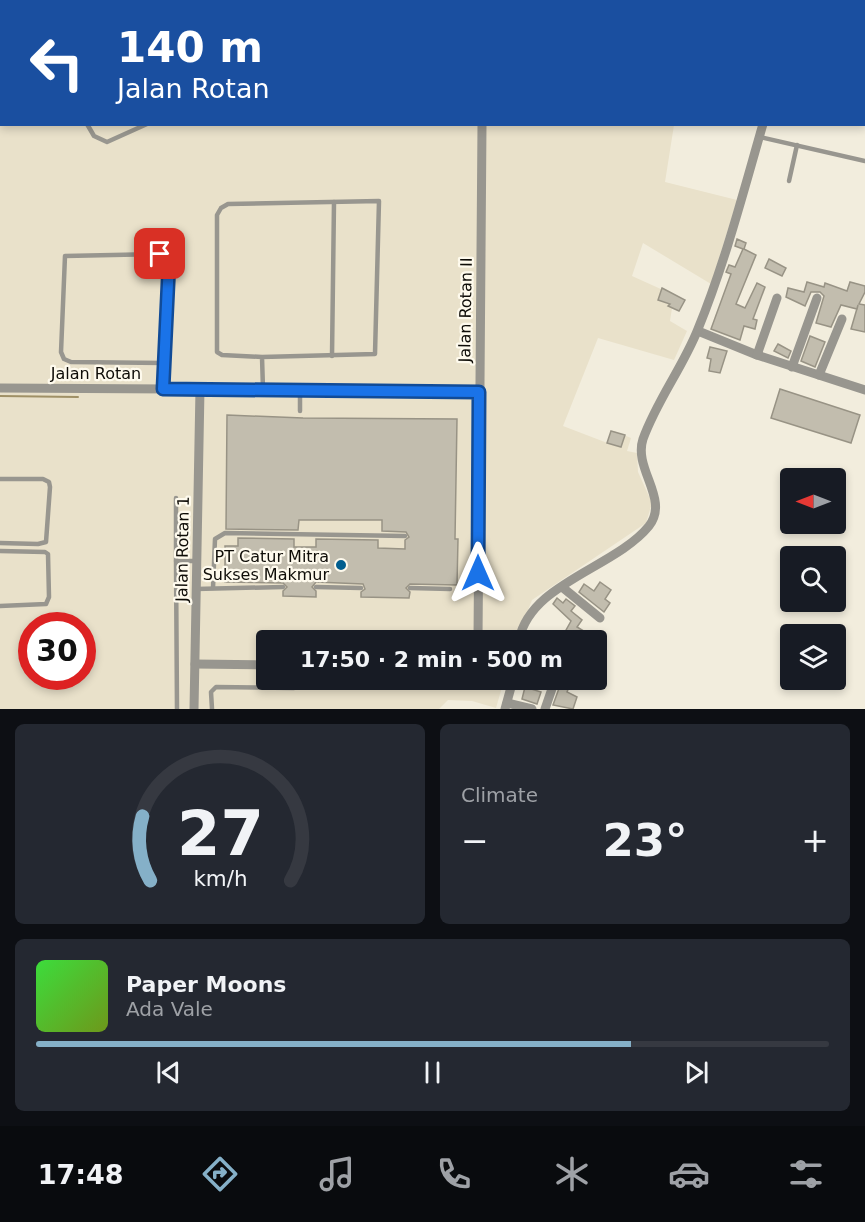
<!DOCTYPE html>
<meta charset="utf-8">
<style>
body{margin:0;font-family:"DejaVu Sans",sans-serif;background:#242831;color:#f1f3f6;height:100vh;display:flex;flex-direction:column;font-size:22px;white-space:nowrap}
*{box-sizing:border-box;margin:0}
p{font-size:20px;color:#9ea1a6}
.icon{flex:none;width:33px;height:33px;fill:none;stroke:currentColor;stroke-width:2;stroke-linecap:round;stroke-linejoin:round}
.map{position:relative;height:709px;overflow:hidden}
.drawer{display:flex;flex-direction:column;gap:15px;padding:15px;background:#0d0f14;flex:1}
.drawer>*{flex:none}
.hud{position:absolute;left:0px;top:0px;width:866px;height:126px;box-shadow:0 3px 9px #0003;background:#1a4fa0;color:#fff;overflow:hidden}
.needle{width:39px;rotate:270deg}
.tools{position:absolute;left:780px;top:468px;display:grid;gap:12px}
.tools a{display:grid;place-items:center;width:66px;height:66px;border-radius:6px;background:#171b24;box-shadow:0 3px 9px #0003;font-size:30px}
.speed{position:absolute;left:18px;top:612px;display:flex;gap:12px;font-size:30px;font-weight:700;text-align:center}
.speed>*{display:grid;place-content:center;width:78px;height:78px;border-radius:50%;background:#171b24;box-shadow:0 3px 9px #0003;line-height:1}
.speed .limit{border:9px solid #d22;background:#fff;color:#111}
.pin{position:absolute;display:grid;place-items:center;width:51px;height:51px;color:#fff;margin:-26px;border-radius:12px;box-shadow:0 3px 9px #0006}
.me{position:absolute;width:66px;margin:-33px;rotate:0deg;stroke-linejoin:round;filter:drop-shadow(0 0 4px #0008)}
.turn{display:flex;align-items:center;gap:21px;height:126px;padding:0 18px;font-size:27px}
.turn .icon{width:78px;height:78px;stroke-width:2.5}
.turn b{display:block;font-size:42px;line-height:51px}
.big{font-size:45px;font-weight:700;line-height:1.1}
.drawer .widget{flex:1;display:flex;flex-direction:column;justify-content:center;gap:9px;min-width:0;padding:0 21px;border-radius:9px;background:#242831}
.drawer .dial{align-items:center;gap:0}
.dial svg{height:156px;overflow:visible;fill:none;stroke:#363941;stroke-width:7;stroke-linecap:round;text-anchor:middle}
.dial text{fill:#f1f3f6;stroke:none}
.song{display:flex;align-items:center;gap:18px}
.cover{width:72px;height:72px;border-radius:9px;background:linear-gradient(135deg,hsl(120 70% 55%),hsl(80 70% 35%))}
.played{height:6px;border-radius:3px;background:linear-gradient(90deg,#85b0c8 75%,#363941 75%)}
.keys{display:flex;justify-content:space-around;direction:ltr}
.heat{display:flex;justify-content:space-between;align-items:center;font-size:33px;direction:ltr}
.drawer .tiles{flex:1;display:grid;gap:15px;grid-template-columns:1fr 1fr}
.widget:last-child{grid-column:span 2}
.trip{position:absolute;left:256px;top:630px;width:351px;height:60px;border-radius:6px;background:#171b24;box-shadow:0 3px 9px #0003;font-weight:700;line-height:60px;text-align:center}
.tabs{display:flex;height:96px;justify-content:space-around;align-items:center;background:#090b0e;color:#9ea1a6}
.tabs .icon{width:42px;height:42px}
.tabs .active{color:#85b0c8}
.tabs b{font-size:27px;color:#f1f3f6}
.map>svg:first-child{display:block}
.built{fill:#e9e1ca;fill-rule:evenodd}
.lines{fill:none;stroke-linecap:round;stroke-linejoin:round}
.stream{stroke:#9f9066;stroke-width:2}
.building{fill:#c2bdae;stroke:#989385;stroke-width:1.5}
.path{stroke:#949185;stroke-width:1.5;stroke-dasharray:3 4.5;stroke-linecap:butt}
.lane{stroke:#98968f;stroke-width:4.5}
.street{stroke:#98968f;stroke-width:9}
.route-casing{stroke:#114b97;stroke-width:15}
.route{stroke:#1a73e8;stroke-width:10}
.poi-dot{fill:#005e8f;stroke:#fefaed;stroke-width:2}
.labels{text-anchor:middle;stroke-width:4.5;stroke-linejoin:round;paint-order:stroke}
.street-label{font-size:16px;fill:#0e0c07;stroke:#fefaed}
.poi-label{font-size:16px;fill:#0e0c07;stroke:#fefaed;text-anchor:end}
</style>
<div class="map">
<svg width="865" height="709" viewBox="0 0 865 709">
<rect width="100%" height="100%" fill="#f2eddd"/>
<path class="built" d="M0 0H559L560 1 2 2V124L674 125 665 182 737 200 711 284 643 243 632 276 674 295 670 321 687 331 674 360 598 338 563 426 610 444 614 431 631 438 627 451 637 453 638 472 652 503 646 523 532 600 516 640H267V680H504L496 708 472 701 448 700 439 709H0ZM32 626H82V676H32Z"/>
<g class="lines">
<polyline class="stream" points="0,396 78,397"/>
</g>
<g class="building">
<polygon points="737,239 746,243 744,249 756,255 736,304 745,308 757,283 765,287 753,319 757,320 755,329 744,326 740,340 711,329 731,274 726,272 729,265 735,267 743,249 735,246"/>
<polygon points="769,259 786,268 782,276 765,268"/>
<polygon points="807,282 824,287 825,283 847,291 850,282 865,286 865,292 859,304 865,305 865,332 851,329 858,305 857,309 841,305 831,327 816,323 824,296 820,292 811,292 805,306 786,297 788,288 804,292"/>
<polygon points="662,288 685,300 679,311 668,306 670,304 658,300"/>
<polygon points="810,336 825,342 815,367 801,361"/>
<polygon points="778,344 791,351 788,358 774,351"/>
<polygon points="710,347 727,351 720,373 709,371 711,359 707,358"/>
<polygon points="780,389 860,415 851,443 771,418"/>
<polygon points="227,415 303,418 457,419 455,539 458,539 457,585 410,584 406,588 410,592 409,598 361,597 361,592 365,589 363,584 316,582 312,587 316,591 316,597 283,596 283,591 287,587 283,583 225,582 225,546 238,546 238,538 294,539 294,547 316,547 316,539 378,540 378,548 405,549 405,540 409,537 406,532 382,531 382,520 299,520 298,530 226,529"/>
<polygon points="611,431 625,435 621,447 607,443"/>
<polygon points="600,582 611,590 605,599 610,603 604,612 579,592 584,584 594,591"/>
<polygon points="557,598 563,603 566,599 575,606 571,611 582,620 577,627 587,633 582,640 565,632 571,621 553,604"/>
<polygon points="562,680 572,680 567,692 577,697 573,709 553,705"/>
<polygon points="525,687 541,692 537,704 522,699"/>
</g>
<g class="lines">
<polyline class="path" points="440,2 440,0"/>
<g class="lane">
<polyline points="87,2 87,0"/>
<polyline points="135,2 139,0"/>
<polyline points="404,2 404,0"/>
<polyline points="864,88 865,88"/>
<polyline points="87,124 94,136 107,142 147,124"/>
<polyline points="760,137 865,161"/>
<polyline points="789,181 797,145"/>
<polyline points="332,356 334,202"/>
<polyline points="262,357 375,354 379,201 228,204 221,208 217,215 217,352 222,355 262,357 263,389"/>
<polyline points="163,388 164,363 71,362 64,359 61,352 65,256 160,254 167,256 169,262 164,363"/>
<polyline points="300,390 300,411"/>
<polyline points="0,479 43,479 49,482 50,487 46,542 38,544 0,543"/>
<polyline points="0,551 45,552 48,554 49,597 46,604 0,606"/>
<polyline points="176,561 176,498"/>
<polyline points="316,587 361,588"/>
<polyline points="213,588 215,539 225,533 405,536"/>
<polyline points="410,588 450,589"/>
<polyline points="196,589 283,587"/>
<polyline points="177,709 176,561 197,561"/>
<polyline points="212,709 211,692 216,687 294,688"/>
</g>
<g class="street">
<polyline points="564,0 565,2"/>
<polyline points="725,2 725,0"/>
<polyline points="799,2 799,0"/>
<polyline points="698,331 757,355 865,390"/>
<polyline points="757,355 777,298"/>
<polyline points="792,367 817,298"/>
<polyline points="819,375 842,319"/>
<polyline points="0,388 479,391"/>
<polyline points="562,587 600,618"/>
<polyline points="478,640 482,124"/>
<path d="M519 640C530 583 615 568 649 526 670 499 633 469 643 439 657 400 683 367 698 329 725 263 743 193 763 124"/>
<polyline points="195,664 267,665"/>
<polyline points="507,703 532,709"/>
<polyline points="194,709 200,389"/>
<polyline points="505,709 513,680"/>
<polyline points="545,709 555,680"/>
</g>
</g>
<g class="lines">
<g class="route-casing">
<polyline id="route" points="160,254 167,256 169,262 163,389 479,392 478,573"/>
</g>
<use href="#route" class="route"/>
</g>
<circle class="poi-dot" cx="341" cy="565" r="6"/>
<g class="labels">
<g class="street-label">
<text transform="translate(465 310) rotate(-89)" y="6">Jalan Rotan II</text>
<text x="96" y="379">Jalan Rotan</text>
<text transform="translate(182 549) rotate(-89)" y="6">Jalan Rotan 1</text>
</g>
<g class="poi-label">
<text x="329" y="562">PT Catur Mitra<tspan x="329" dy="18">Sukses Makmur</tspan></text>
</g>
</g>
</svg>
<div class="tools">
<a><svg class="needle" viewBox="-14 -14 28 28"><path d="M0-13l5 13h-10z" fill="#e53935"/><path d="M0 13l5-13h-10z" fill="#9ea1a6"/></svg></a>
<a><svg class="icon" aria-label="search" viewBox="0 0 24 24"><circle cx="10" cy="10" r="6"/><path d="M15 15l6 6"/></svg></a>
<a><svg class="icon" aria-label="layers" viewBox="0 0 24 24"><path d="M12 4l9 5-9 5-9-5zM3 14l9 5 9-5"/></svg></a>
</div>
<div class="speed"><div class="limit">30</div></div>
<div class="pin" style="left:160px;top:254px;background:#d93025"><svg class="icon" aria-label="arrive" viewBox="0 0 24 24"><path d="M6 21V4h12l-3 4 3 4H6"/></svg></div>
<svg class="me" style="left:478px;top:573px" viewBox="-20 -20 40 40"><path d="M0-17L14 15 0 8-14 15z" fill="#1a73e8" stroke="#fff" stroke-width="4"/></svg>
<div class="trip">17:50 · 2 min · 500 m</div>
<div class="hud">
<div class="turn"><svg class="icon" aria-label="left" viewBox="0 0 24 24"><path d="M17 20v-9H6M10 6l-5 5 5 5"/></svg><div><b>140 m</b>Jalan Rotan</div></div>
</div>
</div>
<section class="drawer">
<div class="tiles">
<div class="widget dial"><svg viewBox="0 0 100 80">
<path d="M14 69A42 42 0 1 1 86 69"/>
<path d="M14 69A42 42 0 0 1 10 36" stroke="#85b0c8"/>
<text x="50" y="56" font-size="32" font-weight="700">27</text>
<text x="50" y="72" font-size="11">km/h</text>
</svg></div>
<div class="widget"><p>Climate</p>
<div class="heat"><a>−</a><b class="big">23°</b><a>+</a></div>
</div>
<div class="widget">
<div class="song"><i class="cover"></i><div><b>Paper Moons</b><p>Ada Vale</p></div></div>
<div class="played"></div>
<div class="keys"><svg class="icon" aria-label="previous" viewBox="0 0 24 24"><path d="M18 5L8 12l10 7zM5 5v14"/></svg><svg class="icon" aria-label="pause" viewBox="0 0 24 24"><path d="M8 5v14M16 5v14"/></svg><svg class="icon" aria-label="next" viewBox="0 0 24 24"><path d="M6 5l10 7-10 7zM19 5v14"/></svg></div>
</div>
</div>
</section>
<nav class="tabs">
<b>17:48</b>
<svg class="icon active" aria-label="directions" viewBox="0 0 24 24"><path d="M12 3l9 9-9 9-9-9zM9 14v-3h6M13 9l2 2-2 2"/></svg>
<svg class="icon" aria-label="music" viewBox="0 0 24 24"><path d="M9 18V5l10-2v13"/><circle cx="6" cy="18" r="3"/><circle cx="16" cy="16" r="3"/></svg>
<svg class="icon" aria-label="phone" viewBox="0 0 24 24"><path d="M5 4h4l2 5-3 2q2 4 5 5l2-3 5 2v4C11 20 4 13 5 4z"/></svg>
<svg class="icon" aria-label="climate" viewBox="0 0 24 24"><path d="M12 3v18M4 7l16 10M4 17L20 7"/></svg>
<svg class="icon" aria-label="car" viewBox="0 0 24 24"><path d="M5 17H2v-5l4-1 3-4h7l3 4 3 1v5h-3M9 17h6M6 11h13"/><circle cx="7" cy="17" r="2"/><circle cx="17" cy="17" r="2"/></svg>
<svg class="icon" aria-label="filters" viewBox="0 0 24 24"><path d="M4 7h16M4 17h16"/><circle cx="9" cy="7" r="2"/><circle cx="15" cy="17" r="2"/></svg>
</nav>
